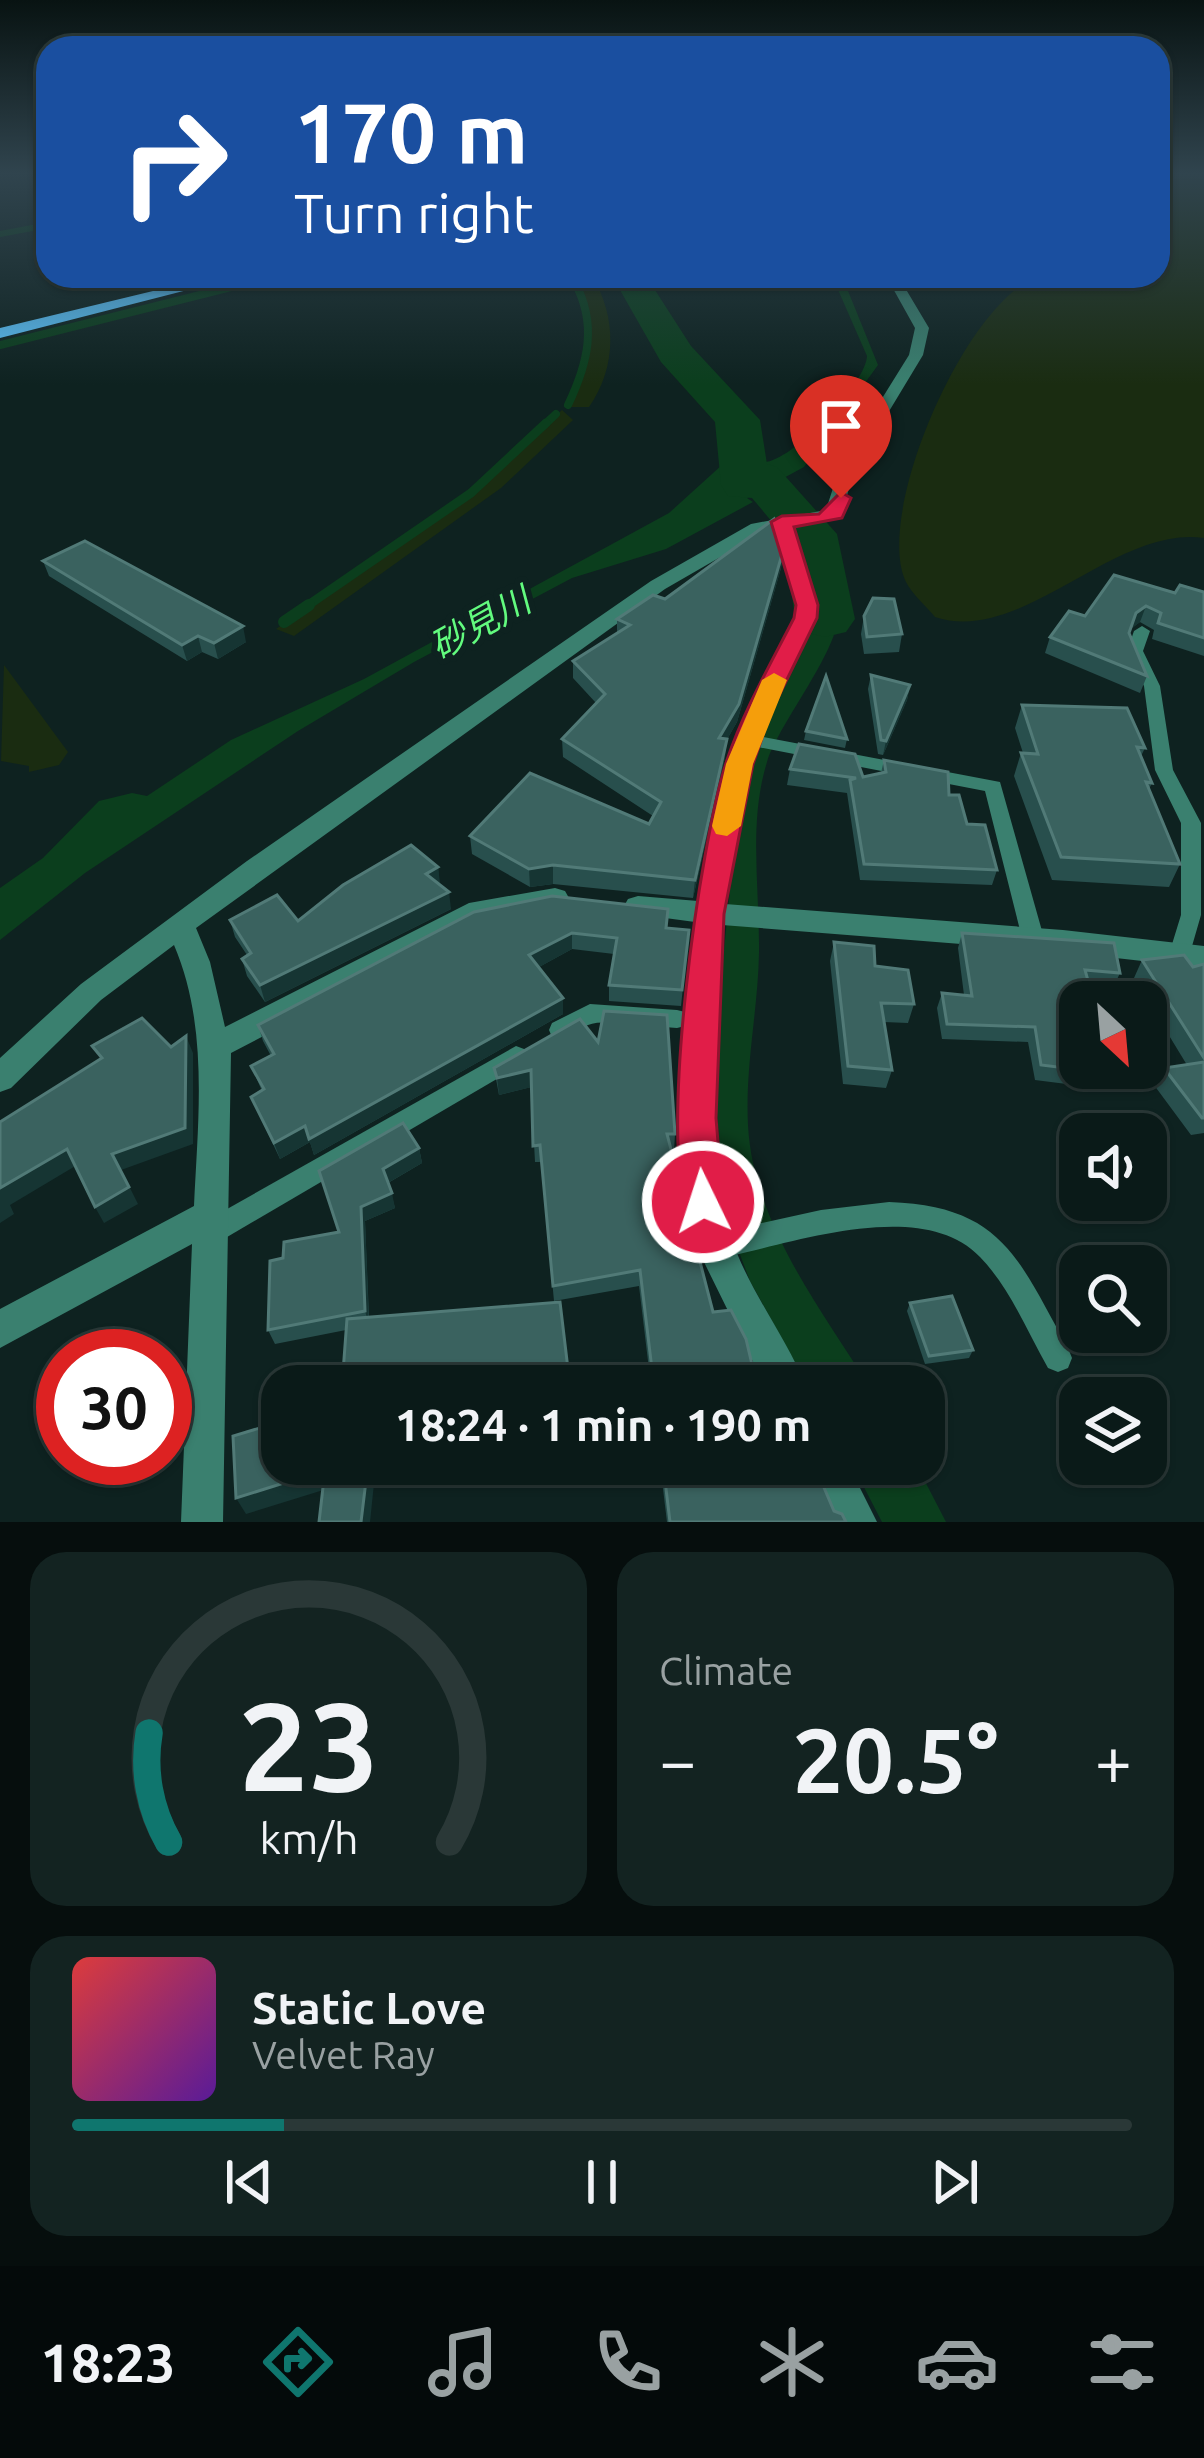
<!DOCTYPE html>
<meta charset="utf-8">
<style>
body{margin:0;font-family:Ubuntu,"Noto Sans JP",sans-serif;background:#132321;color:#f1f3f6;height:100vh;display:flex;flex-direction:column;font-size:45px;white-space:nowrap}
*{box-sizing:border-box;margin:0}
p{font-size:39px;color:#99a1a2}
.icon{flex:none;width:66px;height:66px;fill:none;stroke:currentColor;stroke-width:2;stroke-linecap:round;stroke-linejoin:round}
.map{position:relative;height:1522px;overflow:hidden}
.panel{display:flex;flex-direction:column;gap:30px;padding:30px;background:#060e0d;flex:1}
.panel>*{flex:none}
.banner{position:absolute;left:36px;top:36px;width:1134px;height:252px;border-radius:36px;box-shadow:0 3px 9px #0004,0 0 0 3px #2a3837;background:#1a4fa0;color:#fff;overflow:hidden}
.needle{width:78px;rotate:154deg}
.buttons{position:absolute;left:1059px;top:981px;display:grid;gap:24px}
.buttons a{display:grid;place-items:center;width:108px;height:108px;border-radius:24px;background:#0a1a18;box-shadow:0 3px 9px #0004,0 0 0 3px #2a3837;font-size:60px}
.speed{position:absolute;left:36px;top:1329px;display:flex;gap:24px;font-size:60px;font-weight:700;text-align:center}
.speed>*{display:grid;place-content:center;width:156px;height:156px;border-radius:50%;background:#0a1a18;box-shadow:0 3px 9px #0004,0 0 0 3px #2a3837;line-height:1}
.speed .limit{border:18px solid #d22;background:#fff;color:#111}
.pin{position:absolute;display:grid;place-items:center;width:102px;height:102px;color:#fff;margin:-123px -51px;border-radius:50% 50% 50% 0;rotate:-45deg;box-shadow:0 0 12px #0007}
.pin .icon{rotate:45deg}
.me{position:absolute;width:132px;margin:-66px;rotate:356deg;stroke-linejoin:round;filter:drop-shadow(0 0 9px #0008)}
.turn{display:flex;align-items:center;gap:42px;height:252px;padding:0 60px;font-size:54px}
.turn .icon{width:156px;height:156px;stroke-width:2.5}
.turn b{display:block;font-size:84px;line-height:102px}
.big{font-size:90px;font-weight:600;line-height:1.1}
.panel .tile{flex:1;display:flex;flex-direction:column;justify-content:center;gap:18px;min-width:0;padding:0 42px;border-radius:36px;background:#132321}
.panel .dial{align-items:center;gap:0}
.dial svg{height:312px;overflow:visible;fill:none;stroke:#2a3837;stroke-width:7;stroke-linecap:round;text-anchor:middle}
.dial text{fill:#f1f3f6;stroke:none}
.song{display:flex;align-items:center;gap:36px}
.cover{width:144px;height:144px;border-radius:18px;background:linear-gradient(135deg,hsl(0 70% 55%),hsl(270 70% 35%))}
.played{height:12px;border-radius:6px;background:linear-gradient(90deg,#0f766e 20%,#2a3837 20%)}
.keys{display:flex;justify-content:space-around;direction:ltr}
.heat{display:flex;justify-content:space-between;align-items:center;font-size:66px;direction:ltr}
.panel .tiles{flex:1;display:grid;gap:30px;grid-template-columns:1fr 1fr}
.tile:last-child{grid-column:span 2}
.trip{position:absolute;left:261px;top:1365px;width:684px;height:120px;border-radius:36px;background:#0a1a18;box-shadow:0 3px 9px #0004,0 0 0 3px #2a3837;font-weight:600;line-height:120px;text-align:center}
.tab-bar{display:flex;height:192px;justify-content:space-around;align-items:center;background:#040a0a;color:#99a1a2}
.tab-bar .icon{width:84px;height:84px}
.tab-bar .selected{color:#0f766e}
.tab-bar b{font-size:54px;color:#f1f3f6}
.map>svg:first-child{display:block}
.green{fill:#1a2c11}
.water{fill:#0b3e1d}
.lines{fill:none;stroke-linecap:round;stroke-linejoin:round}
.stream-far3{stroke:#0b3e1d;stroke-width:6}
.stream-far2{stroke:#0b3e1d;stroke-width:8}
.stream-far1{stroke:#0b3e1d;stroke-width:9}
.stream{stroke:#0b3e1d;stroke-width:12}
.river{fill:#0b3e1d;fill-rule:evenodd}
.lane{fill:#3a806f;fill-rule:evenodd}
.street{fill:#3a806f;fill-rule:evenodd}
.primary{fill:#5bc2fa;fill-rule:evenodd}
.wall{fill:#284f4d}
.shaded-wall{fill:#163533}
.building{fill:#3a625f;stroke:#517a77;stroke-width:3}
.route{fill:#e11d48;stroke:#92132f;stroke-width:3}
.slow{fill:#f59e0b}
.labels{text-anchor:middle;stroke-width:12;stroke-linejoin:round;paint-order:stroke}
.water-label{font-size:36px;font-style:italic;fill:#62fb7e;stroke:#0e2220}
</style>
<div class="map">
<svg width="1204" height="1522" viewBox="0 0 1204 1522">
<rect width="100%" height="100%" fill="#0e2220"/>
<g class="green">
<path d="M1158 172H1204V538C1114 525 1022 646 935 617 926 606 912 594 906 582 873 514 967 299 1038 277 1066 268 1126 276 1158 276Z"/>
<path d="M571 276H592C617 317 617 367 589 407H568C593 359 600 323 571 276Z"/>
<polygon points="562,410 573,420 501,488 294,636 276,629 473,493"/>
<polygon points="4,665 68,752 59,765 29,772 29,766 1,761"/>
</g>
<g class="water">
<polygon points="622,276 638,276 681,353 753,420 726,423 657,339"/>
<path d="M832 276H842L878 365 804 467 747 498 753 502 666 549 572 578 414 662 298 731 85 873 0 940V888L43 858 99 801 132 793 147 796 231 740 364 679 669 513 744 445 763 462C790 464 866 384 867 356Z"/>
<path d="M822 528C826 551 836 575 840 598 847 643 781 718 767 762 748 823 760 890 759 953 758 1010 745 1066 748 1125 753 1222 819 1306 869 1386H808L750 1281 725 1215 713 1062 734 848 758 730 816 620 792 529Z"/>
<polygon points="852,1464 916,1464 946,1522 882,1522"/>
</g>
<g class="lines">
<g class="stream-far3">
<polyline points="0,234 48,225"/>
<polyline points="571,276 576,284"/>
<polyline points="244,284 277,276"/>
</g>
<g class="stream-far2">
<polyline points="0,345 256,281"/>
<path d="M568 405C588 363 598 324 574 281"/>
<polyline points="543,426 556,414"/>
</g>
<polyline class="stream-far1" points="304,608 471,493 546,423"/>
<polyline class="stream" points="284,622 309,605"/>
<polygon class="river" points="612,276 646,276 691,346 760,420 767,464 777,467 837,534 855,619 846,632 825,637 804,632 795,619 784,536 752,498 728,496 721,485 715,422 661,362"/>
<g class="lane">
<polygon points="1142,626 1150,631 1143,651 1160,686 1173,770 1201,823 1201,915 1188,960 1180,962 1172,960 1169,954 1181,915 1181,823 1155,770 1144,686 1127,651 1134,631"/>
<polygon points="748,734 1000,782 1044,938 1041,944 1033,946 1025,944 1022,938 985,791 742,744 739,740"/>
<path d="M590 1004 677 1010 685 1012 688 1019 685 1026 677 1028C655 1027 606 1018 588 1025 574 1031 568 1041 552 1037L549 1030 552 1023Z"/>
<polygon points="516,1046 524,1049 528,1056 524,1063 222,1240 213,1244 204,1240 200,1231 204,1222"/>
<path d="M889 1202C1003 1206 1018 1259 1068 1348L1072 1358 1068 1368 1058 1372 1048 1368C1027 1331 1010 1288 980 1257 924 1198 799 1241 730 1256L721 1252 717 1243 721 1234 730 1230 821 1210Z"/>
</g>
<g class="street">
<path d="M886 276H898L929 328 923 355 856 466 840 518 793 527 817 605 816 618 769 712 751 764 725 904 1063 930 1204 946V968L1063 952 722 925C718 1022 699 1144 731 1237 748 1289 785 1335 806 1386H765L703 1260 686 1202 682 1118 695 922 628 913 624 906 628 899 638 896 698 901 727 764 747 712 796 618 797 605 775 530 762 533 665 589 196 928 210 962 225 1027 469 903 555 888 565 891 569 898 565 905 555 908 485 920 231 1053 223 1522H181L192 1244 0 1348V1309L194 1206C198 1118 209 1027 174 945L101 1000 11 1088 0 1092V1058L81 984 247 861 651 581 751 524 826 510 840 466 909 355 915 328Z"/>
<polygon points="805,1464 848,1464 877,1522 833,1522"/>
</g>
<polygon class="primary" points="215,276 242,276 0,338 0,328"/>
</g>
<g class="wall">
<polygon points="783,551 781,568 737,722 726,741 725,757 693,898 553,884 530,887 472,854 470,836 649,824 653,816 563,757 562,739 596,703 573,678 573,661 617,634 617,619"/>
<polygon points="43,561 246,642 218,659 202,652 187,661 49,576"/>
<polygon points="1204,592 1204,656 1152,639 1154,630 1140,622 1130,629 1129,633 1147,676 1140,693 1045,653 1050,637 1085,616 1175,593"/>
<polygon points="864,616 902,634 899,652 864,654 861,634"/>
<polygon points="871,675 910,685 907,700 883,755 878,754 868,689"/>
<polygon points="1022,705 1145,748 1141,756 1152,783 1149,789 1180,864 1169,887 1052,880 1014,776 1021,753 1023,753 1015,728"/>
<polygon points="806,731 847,739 845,748 804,740"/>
<polygon points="884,760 949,795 997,870 992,885 860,880 847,793 787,785 790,769 863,777 881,773"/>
<polygon points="438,867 439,884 451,909 265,1002 247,976 242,959 247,955 235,937 230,920 298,921"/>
<polygon points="474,912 689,930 681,1006 609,1001 609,985 614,954 572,949 539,967 563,998 563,1014 314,1155 310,1142 280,1159 251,1097 262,1091 251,1066 271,1056 263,1041 258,1025"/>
<polygon points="962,933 1120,973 1113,988 1090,986 1114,1074 1106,1089 1035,1080 1028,1042 942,1039 937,1008 942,993 964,995 958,948"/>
<polygon points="834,942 875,966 914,1004 908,1023 884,1022 892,1070 886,1088 843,1084 830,961"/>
<polygon points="1142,960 1193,967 1204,964 1204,1133 1191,1135 1154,1085 1164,1068 1187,1065 1134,978"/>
<polygon points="494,1068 675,1134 674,1151 671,1150 713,1312 754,1373 751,1386 651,1386 639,1286 554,1301 541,1162 535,1162 531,1087 499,1095"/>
<polygon points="419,1148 422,1163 388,1183 395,1208 365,1221 369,1317 346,1330 275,1344 268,1330 283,1258 339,1232"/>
<polygon points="910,1303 973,1350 969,1358 925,1364 907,1311"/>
<polygon points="660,1464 711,1464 834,1511 846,1522 667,1522"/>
</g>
<g class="shaded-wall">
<polygon points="783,551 781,568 737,722 726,741 725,757 693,898 695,880 719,738"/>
<polygon points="1146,606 1140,622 1130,630 1136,613"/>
<polygon points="243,626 246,642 218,659 214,643"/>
<polygon points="198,636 202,652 187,661 182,645"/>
<polygon points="910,685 907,700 883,755 886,741"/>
<polygon points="553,865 553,884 530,887 529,869"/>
<polygon points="438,867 440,883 429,891 426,874"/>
<polygon points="449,892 451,909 265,1002 260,985"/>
<polygon points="572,933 572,949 530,972 529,955"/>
<polygon points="563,998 563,1014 314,1155 309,1139"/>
<polygon points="186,1036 193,1053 193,1144 121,1170 138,1204 104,1223 95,1207 112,1154"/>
<polygon points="531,1070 532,1087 499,1095 497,1078"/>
<polygon points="305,1126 310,1142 280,1159 274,1143"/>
<polygon points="419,1148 422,1163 386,1184 383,1169"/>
<polygon points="67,1149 77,1165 10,1205 14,1214 0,1223 0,1188"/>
<polygon points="392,1193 395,1208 365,1221 369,1325 365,1311 361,1207"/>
<polygon points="368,1464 376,1464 370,1522 361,1522"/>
<polygon points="325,1470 333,1487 246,1514 236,1498"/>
</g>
<g class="building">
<polygon points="774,519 783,551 739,704 719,738 727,739 695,880 553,865 529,869 470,836 530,773 649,824 661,802 562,739 605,694 573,661 630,625 617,619 653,595 665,599"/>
<polygon points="85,541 243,626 214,643 198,636 182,645 43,561"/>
<polygon points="1114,575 1175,593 1180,585 1204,592 1204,638 1158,623 1161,613 1146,606 1136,613 1129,633 1147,676 1050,637 1069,611 1085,616"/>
<polygon points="873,598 894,599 902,634 867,637 864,616"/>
<polygon points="871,675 910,685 886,741 881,740"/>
<polygon points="826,676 847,739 806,731"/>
<polygon points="1022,705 1127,708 1145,748 1137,747 1152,783 1146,782 1180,864 1061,857 1021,753 1038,754"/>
<polygon points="799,744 855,754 863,777 886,772 884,760 948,772 949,795 959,795 967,824 985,825 997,870 864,864 850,780 856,778 790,769"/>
<polygon points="411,845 438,867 426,874 449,892 260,985 242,959 251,953 230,920 277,895 298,921 343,885"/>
<polygon points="552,896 668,909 666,928 689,930 682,990 609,985 617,938 572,933 529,955 563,998 309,1139 305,1126 274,1143 251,1097 264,1089 251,1066 274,1054 258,1025 474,912"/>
<polygon points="962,933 1114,943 1120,973 1085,970 1094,1002 1080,1002 1080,1068 1112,1068 1114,1074 1041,1065 1035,1027 947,1024 942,993 972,996"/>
<polygon points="834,942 874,946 875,966 908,970 914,1004 881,1003 892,1070 848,1066"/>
<polygon points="1184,955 1193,967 1204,964 1204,1058 1142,960"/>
<polygon points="604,1011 667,1015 675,1134 667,1134 713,1312 731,1310 746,1339 754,1373 700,1380 701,1386 654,1386 640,1270 553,1286 540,1145 533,1146 531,1070 497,1078 494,1068 580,1019 598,1042"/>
<polygon points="142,1018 171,1047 186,1036 185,1128 112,1154 129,1187 95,1207 67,1149 0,1188 0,1122 102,1058 92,1046"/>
<polygon points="1204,1062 1204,1118 1202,1118 1164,1068"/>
<polygon points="403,1123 419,1148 383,1169 392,1193 361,1207 365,1311 268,1330 270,1261 283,1258 284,1242 339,1232 319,1171"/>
<polygon points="952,1296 973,1350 929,1356 910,1303"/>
<polygon points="560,1302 570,1386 342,1386 347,1319"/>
<polygon points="280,1422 280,1433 282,1433 282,1464 368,1464 361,1522 319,1522 325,1470 236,1498 233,1436"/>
<polygon points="663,1464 814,1464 834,1511 842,1514 846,1522 670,1522"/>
</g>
<linearGradient id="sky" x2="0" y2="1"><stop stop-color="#081312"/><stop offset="0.45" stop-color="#30444e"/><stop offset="1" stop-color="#30444e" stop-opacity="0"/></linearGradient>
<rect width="1204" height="385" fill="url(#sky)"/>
<path class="route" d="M841 492 851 498 842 518 794 527 818 605 817 618 771 712 753 764 724 914 716 1118 723 1202 717 1215 703 1221 689 1215C657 1142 700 841 727 760 744 710 770 665 794 618L796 605 771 522 782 516 819 514Z"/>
<polygon class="slow" points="774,673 787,680 753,764 741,826 727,836 716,834 712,826 726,764 762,680"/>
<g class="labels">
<g class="water-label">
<text transform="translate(480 623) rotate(-29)" y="13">砂見川</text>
</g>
</g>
</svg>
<div class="buttons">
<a><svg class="needle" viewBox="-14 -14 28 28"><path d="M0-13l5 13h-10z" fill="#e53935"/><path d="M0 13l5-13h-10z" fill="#99a1a2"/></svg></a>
<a><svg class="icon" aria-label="sound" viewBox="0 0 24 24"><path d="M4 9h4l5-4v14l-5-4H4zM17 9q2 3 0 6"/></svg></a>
<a><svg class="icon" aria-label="search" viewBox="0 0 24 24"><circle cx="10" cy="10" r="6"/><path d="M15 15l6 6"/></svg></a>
<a><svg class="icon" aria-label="layers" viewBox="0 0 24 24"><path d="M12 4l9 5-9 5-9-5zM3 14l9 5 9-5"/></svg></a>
</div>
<div class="speed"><div class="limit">30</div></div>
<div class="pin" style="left:841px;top:498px;background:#d93025"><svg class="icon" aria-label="arrive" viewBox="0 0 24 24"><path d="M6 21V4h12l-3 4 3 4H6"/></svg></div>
<svg class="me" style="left:703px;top:1202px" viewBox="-20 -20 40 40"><circle r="17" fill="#e11d48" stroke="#fff" stroke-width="3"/><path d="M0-11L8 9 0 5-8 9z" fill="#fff"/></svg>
<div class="trip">18:24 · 1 min · 190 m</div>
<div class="banner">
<div class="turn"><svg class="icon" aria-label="right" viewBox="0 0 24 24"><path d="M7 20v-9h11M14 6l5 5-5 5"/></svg><div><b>170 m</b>Turn right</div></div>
</div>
</div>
<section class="panel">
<div class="tiles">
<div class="tile dial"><svg viewBox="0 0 100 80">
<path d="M14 69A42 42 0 1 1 86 69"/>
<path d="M14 69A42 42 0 0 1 9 41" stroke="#0f766e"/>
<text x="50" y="56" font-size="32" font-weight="700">23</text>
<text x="50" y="72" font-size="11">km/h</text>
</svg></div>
<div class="tile"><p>Climate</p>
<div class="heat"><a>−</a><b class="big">20.5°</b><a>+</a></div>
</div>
<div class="tile">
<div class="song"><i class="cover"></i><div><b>Static Love</b><p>Velvet Ray</p></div></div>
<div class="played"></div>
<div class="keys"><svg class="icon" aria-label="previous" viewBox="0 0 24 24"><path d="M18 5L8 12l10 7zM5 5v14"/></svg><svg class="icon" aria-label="pause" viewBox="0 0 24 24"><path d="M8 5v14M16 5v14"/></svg><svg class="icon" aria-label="next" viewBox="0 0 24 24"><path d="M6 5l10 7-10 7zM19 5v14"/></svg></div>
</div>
</div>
</section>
<nav class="tab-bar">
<b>18:23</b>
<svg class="icon selected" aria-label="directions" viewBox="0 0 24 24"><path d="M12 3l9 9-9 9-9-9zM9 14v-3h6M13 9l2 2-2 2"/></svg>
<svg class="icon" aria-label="music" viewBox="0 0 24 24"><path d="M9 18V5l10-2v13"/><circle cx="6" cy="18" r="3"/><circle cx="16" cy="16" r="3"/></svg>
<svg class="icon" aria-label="phone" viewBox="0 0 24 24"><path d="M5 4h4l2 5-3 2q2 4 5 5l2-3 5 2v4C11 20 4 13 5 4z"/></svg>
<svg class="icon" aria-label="climate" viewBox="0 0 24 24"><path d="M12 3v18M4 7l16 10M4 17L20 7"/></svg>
<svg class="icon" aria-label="car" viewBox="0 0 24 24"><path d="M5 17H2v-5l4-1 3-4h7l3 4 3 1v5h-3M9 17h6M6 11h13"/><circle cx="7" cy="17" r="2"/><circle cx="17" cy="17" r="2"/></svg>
<svg class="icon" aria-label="filters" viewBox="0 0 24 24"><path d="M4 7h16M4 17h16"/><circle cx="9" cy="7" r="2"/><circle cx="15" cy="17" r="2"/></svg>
</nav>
